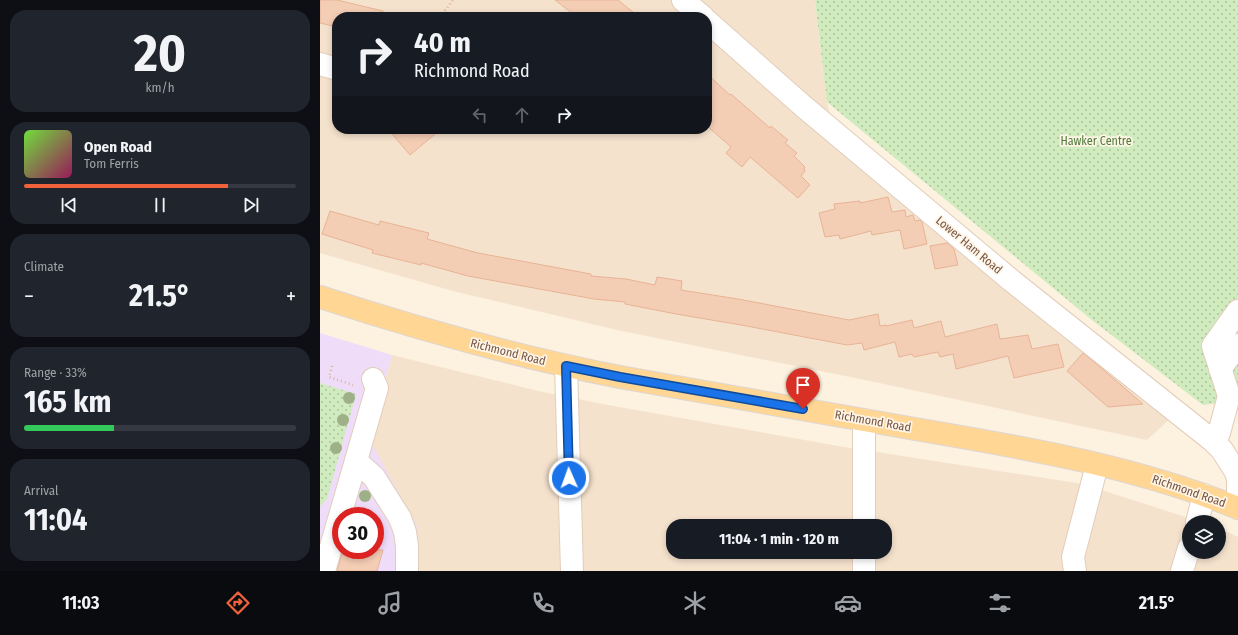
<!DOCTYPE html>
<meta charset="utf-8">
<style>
body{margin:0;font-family:"Fira Sans Condensed",sans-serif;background:#20242c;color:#f1f3f6;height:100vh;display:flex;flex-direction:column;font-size:15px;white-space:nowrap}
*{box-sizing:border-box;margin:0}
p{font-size:13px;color:#9ea1a6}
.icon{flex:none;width:22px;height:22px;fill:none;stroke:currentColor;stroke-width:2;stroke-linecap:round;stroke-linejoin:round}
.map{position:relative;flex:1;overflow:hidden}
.drawer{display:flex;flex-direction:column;gap:10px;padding:10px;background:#0d0f14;width:320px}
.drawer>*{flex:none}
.banner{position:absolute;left:12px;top:12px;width:380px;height:122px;border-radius:16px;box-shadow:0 2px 6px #0003;background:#171b24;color:#f1f3f6;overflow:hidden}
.tools{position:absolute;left:862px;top:515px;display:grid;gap:8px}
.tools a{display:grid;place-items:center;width:44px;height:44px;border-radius:50%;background:#171b24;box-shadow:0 2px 6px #0003;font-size:20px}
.speed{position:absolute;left:12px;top:507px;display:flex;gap:8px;font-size:20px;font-weight:700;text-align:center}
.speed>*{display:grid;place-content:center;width:52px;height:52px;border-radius:50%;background:#171b24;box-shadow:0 2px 6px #0003;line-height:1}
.speed .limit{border:6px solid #d22;background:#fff;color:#111}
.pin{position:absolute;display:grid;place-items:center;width:34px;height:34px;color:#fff;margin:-41px -17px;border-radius:50% 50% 50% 0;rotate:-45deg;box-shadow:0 0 4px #0007}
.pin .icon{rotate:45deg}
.me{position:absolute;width:44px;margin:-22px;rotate:358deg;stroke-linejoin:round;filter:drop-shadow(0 0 3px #0008)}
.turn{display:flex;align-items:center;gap:14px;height:84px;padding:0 16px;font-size:18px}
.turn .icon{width:52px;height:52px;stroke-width:2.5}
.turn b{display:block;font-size:28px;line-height:34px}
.lanes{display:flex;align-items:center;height:38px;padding:0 16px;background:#0003;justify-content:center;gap:20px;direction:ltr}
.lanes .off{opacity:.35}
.big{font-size:30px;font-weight:700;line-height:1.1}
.drawer .widget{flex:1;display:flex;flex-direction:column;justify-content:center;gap:6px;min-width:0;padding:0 14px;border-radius:16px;background:#20242c}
.drawer .dial{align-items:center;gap:0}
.dial b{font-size:52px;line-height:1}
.song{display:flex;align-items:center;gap:12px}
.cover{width:48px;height:48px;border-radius:6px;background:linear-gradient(135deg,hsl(100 70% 55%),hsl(330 70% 35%))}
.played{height:4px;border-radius:2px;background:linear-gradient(90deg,#ef623c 75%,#363941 75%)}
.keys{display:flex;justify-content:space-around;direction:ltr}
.heat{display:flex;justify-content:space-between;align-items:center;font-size:22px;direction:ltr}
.charge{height:6px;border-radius:3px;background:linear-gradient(90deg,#34c759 33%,#363941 0)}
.trip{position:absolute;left:346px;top:519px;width:226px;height:40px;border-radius:16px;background:#171b24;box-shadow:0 2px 6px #0003;font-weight:700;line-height:40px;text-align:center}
.menu{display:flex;height:64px;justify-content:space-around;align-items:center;background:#090b0e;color:#9ea1a6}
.menu .icon{width:28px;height:28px}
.menu .current{color:#ef623c}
.menu b{font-size:18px;color:#f1f3f6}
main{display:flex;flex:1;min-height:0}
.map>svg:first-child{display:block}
.residential{fill:#f5e2cd;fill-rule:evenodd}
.education{fill:#eedcf9;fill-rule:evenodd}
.park{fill:url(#park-dots)}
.building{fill:#f4cdb5;stroke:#e8b395}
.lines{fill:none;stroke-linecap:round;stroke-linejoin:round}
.minor-casing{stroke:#e2cdbb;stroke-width:24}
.major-casing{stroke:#ded6d3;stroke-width:24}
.path{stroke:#d9b199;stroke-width:2.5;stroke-dasharray:1 3;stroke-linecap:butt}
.minor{stroke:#fff;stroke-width:22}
.major{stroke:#ffd694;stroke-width:22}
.tree{fill:#9eb086}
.route-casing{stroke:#114b97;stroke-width:10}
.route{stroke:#1a73e8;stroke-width:7}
.labels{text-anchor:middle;stroke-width:3.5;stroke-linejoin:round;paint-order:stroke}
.park-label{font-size:12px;fill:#507b3d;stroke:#fff5e6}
.street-label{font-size:12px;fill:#755646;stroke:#fff5e6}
</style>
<main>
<section class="drawer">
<div class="widget dial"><b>20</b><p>km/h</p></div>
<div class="widget">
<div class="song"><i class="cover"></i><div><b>Open Road</b><p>Tom Ferris</p></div></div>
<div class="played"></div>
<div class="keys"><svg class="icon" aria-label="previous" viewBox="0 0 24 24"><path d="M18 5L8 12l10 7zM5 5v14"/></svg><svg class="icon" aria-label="pause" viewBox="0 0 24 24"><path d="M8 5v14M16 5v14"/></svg><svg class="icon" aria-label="next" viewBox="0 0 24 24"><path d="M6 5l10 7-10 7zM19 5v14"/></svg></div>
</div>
<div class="widget"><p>Climate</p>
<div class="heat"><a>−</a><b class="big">21.5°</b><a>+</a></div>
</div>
<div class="widget"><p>Range · 33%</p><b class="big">165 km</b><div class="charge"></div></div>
<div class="widget"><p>Arrival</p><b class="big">11:04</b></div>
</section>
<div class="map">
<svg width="918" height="571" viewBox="0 0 918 571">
<defs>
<pattern id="park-dots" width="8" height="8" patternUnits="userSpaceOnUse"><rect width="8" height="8" fill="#d0ebbd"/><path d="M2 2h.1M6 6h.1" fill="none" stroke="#adc19b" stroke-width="1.8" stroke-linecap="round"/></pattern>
</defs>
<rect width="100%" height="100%" fill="#fdf1df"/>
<g class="residential">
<path d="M0 0H495L507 102 517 145 852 417 827 440 545 380 297 330 133 291 0 253ZM17 17H387V129H17Z"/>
<path d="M72 355 218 391 288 405 518 446 763 484 881 522H869V552H899V528L918 537V571H98L49 439ZM353 526H565V552H353Z"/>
</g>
<path class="education" d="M0 333 72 355 49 439 98 528V571H0ZM21 516H55V550H21Z"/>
<g class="park">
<polygon points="495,0 918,0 918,391 899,403 883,405 772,320 507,102"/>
<polygon points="0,383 36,394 7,499 0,506"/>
</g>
<g class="building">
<polygon points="0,0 17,0 63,11 63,17 17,17 17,27 0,23"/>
<polygon points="235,0 298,0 319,17 257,17"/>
<polygon points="387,74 410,95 411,94 450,128 451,126 468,140 465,143 477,153 474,156 485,167 484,169 485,171 481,176 490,185 478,198 430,157 422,167 406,153 411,147 387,126"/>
<polygon points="68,129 121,129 90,155"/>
<polygon points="568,197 572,212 585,210 586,217 593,215 595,221 600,220 602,222 607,244 584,249 580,230 552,235 551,231 520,239 519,235 505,237 499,213 515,209 514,204 540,201 540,203"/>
<polygon points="10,211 59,225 60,221 109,233 107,239 158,253 271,274 271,276 306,279 335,285 337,277 362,281 361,290 418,299 529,320 558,314 560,326 566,325 566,326 592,320 594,328 621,321 625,337 677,324 680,339 708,335 712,349 738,344 744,367 694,378 688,356 636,369 633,354 620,357 618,352 594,357 592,354 579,357 575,342 544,350 542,343 527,345 421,325 356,314 305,304 305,302 274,299 148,276 101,263 101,265 52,253 53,250 2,234"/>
<polygon points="627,243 634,249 638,265 615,269 610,246"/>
<polygon points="763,353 773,361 823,404 788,407 747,371"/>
<polygon points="23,550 63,550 57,571 17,571"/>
</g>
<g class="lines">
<g class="minor-casing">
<g id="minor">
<polyline points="363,0 383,17"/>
<polyline points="387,21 483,106 692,281 893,441 902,450 916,472 918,480 918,508"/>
<polyline points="0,64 17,69"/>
<polyline points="246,366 252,571"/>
<polyline points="900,369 918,345"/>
<polyline points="893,441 899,433 909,396 893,346 918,311"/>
<polyline points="36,461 54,477 80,518 85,532 87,546 87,571"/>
<polyline points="877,522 884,495"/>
<polyline points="544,526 544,420"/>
<polyline points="4,571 57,388 53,379"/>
<polyline points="544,571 544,552"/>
<polyline points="755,571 753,557 777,465"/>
<polyline points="862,571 869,548"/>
</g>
</g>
<g class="major-casing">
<path id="major" d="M0 297C98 329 198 357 300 377 400 395 500 412 601 430 707 448 817 467 918 508"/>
</g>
<g class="path">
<polyline points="120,17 133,0"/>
<polyline points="12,366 9,377 33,385"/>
</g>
<use href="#minor" class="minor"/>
<use href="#major" class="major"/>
</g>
<g class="tree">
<circle cx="29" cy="398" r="6"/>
<circle cx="23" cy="420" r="6"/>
<circle cx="16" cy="448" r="6"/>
<circle cx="45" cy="496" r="6"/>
</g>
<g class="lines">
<g class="route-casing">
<polyline id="route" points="249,478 246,366 300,377 483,409"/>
</g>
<use href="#route" class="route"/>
</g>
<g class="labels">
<g class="park-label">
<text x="776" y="145">Hawker Centre</text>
</g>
<g class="street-label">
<text transform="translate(649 245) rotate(40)" y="4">Lower Ham Road</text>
<text transform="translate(188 352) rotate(14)" y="4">Richmond Road</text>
<text transform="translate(553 421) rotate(10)" y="4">Richmond Road</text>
<text transform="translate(869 491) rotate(19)" y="4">Richmond Road</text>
</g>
</g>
</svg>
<div class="tools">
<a><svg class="icon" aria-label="layers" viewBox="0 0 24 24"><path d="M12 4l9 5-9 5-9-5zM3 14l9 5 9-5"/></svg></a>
</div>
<div class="speed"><div class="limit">30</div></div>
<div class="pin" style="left:483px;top:409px;background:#d93025"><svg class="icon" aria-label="arrive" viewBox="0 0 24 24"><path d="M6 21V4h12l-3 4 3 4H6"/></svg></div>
<svg class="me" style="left:249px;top:478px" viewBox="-20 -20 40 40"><circle r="17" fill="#1a73e8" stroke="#fff" stroke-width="3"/><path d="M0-11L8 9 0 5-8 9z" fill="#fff"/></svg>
<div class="trip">11:04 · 1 min · 120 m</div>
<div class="banner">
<div class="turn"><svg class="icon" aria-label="right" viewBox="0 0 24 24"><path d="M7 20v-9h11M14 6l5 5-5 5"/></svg><div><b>40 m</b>Richmond Road</div></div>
<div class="lanes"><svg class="icon off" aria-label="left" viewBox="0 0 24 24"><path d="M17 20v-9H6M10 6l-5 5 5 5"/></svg><svg class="icon off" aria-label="ahead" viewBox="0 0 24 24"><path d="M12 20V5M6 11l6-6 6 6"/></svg><svg class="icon" aria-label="right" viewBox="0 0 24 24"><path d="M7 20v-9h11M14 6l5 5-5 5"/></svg></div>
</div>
</div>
</main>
<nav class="menu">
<b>11:03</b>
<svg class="icon current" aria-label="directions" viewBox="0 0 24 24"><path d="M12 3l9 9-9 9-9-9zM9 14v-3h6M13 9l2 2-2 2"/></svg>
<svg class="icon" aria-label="music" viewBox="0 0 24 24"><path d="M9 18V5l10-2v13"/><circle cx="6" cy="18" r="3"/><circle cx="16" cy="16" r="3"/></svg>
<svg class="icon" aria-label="phone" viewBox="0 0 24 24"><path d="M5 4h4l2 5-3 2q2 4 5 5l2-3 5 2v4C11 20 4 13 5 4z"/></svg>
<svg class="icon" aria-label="climate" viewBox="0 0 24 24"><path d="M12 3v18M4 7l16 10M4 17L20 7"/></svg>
<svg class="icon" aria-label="car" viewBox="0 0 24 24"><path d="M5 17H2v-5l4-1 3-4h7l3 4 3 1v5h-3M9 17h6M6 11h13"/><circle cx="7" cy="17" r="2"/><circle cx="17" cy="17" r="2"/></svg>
<svg class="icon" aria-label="filters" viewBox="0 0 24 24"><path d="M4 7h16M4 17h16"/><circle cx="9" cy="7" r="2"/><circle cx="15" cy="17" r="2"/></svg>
<b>21.5°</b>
</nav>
